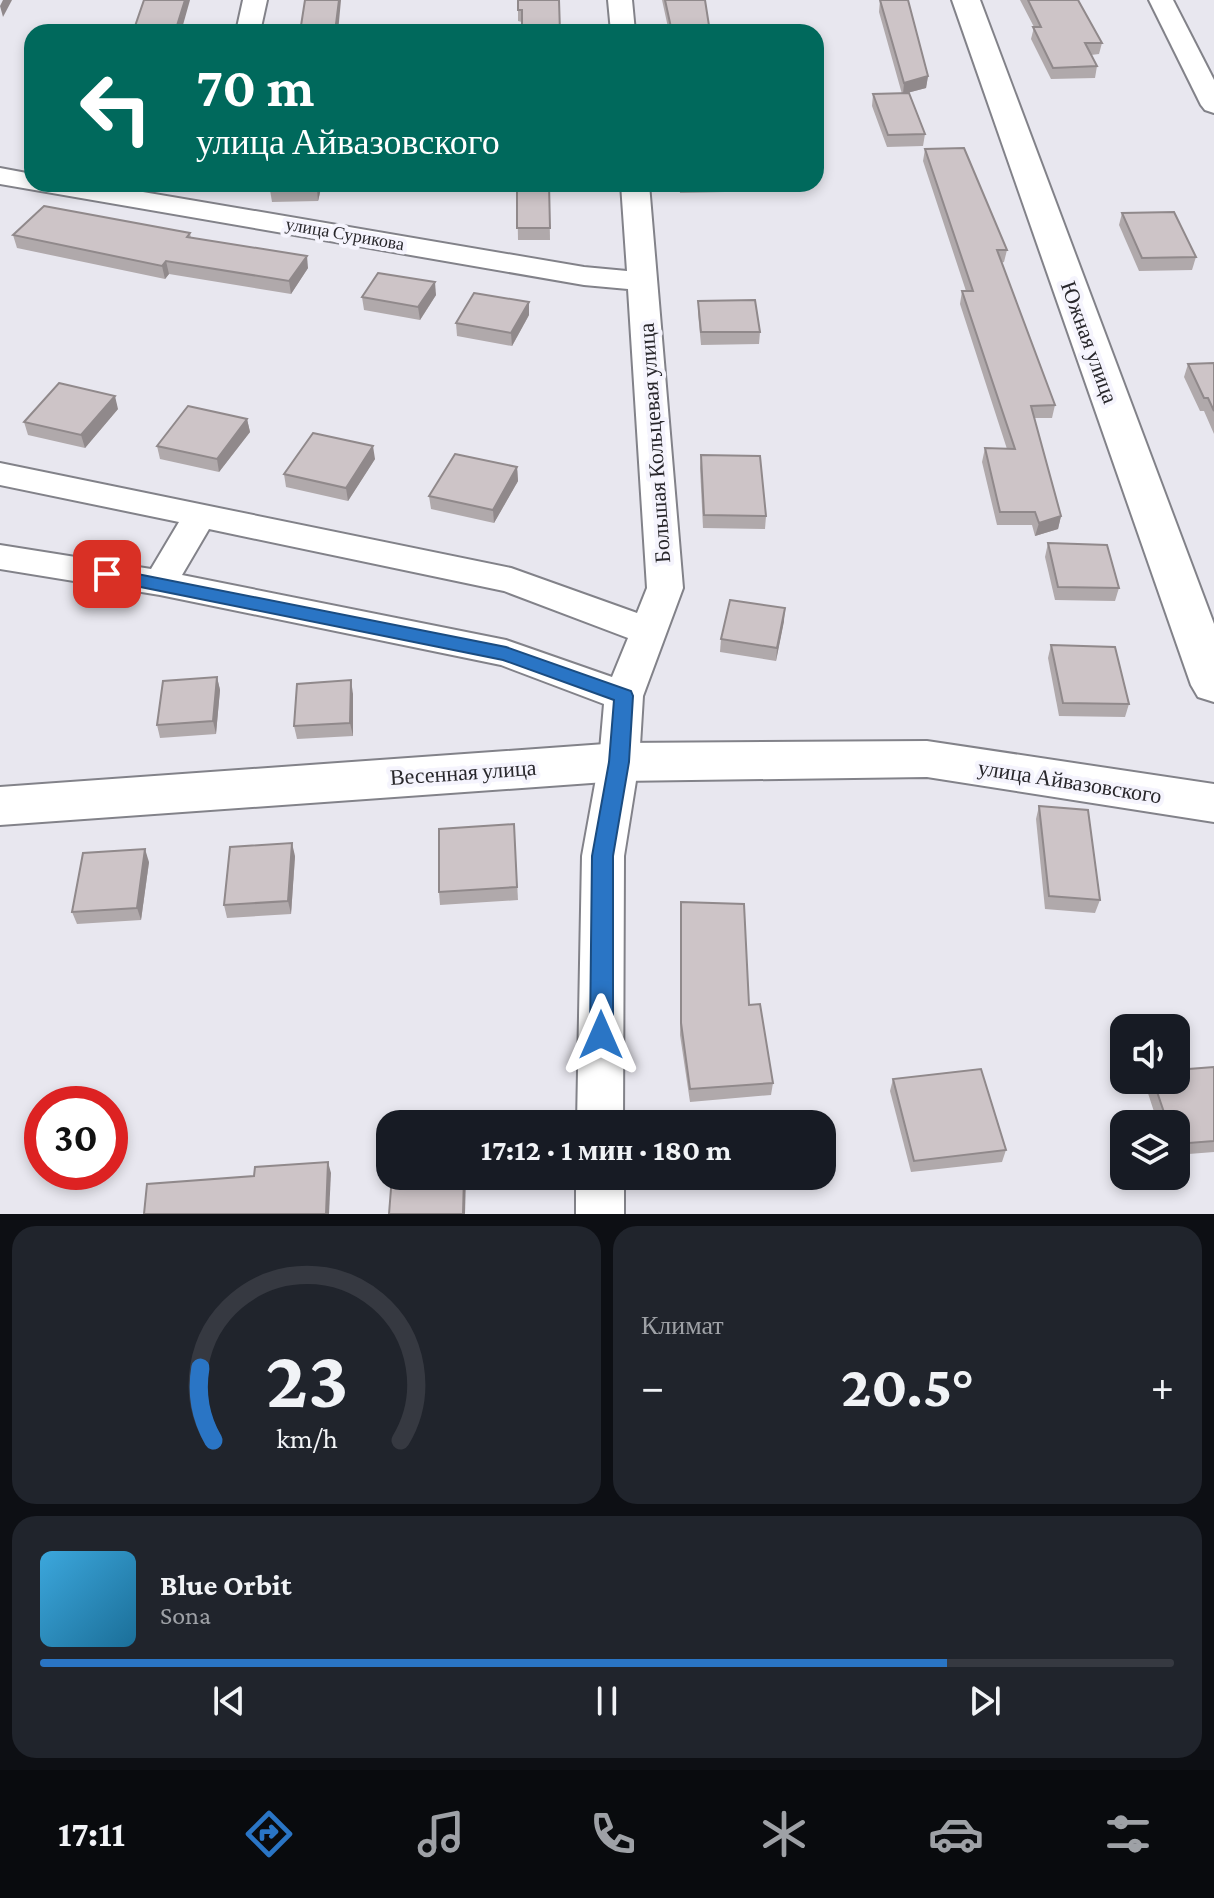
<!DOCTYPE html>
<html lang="ru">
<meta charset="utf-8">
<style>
body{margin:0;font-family:"Crimson Pro",serif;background:#20242c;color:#f1f3f6;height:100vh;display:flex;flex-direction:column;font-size:30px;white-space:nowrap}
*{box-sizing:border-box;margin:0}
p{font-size:26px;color:#9ea1a6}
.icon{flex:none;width:44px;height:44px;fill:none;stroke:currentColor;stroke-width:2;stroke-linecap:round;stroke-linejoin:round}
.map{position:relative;height:1214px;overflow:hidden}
.panel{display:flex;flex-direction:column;gap:12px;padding:12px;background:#0d0f14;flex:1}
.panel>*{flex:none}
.top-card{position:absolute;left:24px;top:24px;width:800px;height:168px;border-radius:24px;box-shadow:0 4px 12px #0003;background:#00695c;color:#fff;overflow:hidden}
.buttons{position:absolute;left:1110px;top:1014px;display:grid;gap:16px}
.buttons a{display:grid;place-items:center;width:80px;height:80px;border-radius:16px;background:#171b24;box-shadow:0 4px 12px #0003;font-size:40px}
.speed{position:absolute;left:24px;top:1086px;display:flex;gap:16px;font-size:40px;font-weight:700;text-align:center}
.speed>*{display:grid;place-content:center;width:104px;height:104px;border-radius:50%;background:#171b24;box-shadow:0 4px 12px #0003;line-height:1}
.speed .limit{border:12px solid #d22;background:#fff;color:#111}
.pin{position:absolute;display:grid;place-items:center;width:68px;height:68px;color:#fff;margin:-34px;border-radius:16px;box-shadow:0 4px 12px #0006}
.me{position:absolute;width:88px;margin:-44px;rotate:0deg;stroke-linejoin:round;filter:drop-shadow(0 0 6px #0008)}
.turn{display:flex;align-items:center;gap:28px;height:168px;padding:0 40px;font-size:36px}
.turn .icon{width:104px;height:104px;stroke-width:2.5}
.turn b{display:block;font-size:56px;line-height:68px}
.big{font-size:60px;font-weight:700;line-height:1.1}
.panel .tile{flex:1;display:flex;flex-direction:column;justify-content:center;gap:12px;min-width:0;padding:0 28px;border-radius:24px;background:#20242c}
.panel .dial{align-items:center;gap:0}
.dial svg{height:208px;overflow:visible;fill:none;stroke:#363941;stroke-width:7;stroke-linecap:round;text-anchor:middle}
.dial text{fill:#f1f3f6;stroke:none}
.song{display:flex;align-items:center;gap:24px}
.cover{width:96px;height:96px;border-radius:12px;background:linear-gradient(135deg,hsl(200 70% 55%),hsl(200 70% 35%))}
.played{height:8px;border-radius:4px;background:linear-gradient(90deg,#2a75c5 80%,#363941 80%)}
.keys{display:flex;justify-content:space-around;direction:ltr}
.heat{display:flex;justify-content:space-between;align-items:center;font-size:44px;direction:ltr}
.panel .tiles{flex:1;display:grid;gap:12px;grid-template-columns:1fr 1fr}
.tile:last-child{grid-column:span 2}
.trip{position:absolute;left:376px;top:1110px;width:460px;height:80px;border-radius:24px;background:#171b24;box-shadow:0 4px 12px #0003;font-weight:700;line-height:80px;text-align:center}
.tab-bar{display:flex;height:128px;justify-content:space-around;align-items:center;background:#090b0e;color:#9ea1a6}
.tab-bar .icon{width:56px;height:56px}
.tab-bar .selected{color:#2a75c5}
.tab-bar b{font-size:36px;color:#f1f3f6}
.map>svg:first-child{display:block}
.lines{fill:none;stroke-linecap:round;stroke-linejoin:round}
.minor-casing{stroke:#828289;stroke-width:4}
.tertiary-casing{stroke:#828289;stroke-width:4}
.minor{fill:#fff;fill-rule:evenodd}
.tertiary{fill:#fff;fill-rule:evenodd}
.wall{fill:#b0a9ab}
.shaded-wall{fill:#90898b}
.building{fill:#cdc4c7;stroke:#90898b;stroke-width:2}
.route{fill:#2a75c5;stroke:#1b4c80;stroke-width:2}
.labels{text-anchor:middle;stroke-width:8;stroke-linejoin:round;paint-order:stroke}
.far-street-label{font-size:18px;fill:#28272b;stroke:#f5f4fd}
.street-label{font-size:22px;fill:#28272b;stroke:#f5f4fd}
</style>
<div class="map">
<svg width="1214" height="1214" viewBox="0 0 1214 1214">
<rect width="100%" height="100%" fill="#e8e7ef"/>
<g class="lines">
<g class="minor-casing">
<g id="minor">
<polygon points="243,0 267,0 260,32 236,32"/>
<polygon points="608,0 632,0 635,32 611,32"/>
<polygon points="1149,0 1173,0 1214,80 1214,113 1205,110 1201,105"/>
<path d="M0 168 32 174V184H96L584 267 627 271 621 184H649L683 588 643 696 639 762 624 856 623 1124H577L582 856 599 762 604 704 501 665 160 595 0 569V545L151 569 179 522 0 485V463L511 568 637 613 647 588 628 289 584 285 0 184ZM209 529 504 591 628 638 612 677 506 640 182 575Z"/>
<rect x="576" y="1176" width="48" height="38"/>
</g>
</g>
<g class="tertiary-casing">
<g id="tertiary">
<polygon points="952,0 980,0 1214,624 1214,702 1198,697 1191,685"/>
<polygon points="927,741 1214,784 1214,822 927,777 619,781 0,825 0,787 619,743"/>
</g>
</g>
<use href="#minor" class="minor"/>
<use href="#tertiary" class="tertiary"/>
</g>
<g class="wall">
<polygon points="518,0 560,32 518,21"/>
<polygon points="662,0 705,0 710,32 669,32"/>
<polygon points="880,0 928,76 926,88 907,93 925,134 923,146 887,147 872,106 873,94 902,94 879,12"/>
<polygon points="1020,0 1078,0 1102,43 1099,54 1091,55 1097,66 1095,78 1051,79 1031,39 1034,27"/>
<polygon points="925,149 1007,250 1004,262 1001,263 1055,405 1052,418 1034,418 1061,516 1058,529 1035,536 1032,525 997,525 982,462 985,448 1007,449 960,304 962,291 966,291 923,161"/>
<polygon points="272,184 322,184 318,201 272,202 270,190"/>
<polygon points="517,184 549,184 550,240 518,240"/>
<polygon points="679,184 726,184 725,192 680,193"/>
<polygon points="1122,213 1196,257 1192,270 1139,271 1119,225"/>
<polygon points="190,233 191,238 308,268 291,294 169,274 165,279 17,248 13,235"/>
<polygon points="436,295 420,320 364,310 362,297"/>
<polygon points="698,301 760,332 759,344 701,345 698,313"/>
<polygon points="529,315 512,346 457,336 456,323"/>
<polygon points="1214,363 1214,434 1204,411 1200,411 1184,377 1188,364"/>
<polygon points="118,409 85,448 28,435 24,422"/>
<polygon points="247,419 250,432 219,472 160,459 157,446"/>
<polygon points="701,455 766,516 765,529 703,528 700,468"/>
<polygon points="375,459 348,501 286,487 284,474"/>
<polygon points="517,467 518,481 494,523 431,509 429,496"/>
<polygon points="1048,543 1119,588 1115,601 1055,600 1045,557"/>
<polygon points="784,621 776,661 720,652 721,639"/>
<polygon points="1051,645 1129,704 1125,717 1059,716 1048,658"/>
<polygon points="217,677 220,690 216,734 160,738 157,725"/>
<polygon points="353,694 353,736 297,739 294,726"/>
<polygon points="1039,806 1100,900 1095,913 1045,909 1036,819"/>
<polygon points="514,824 518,900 440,905 439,892"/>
<polygon points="295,856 291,914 227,918 224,905"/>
<polygon points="149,862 141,920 77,924 72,912"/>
<polygon points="681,902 749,1005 773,1083 771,1095 690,1102 680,1035"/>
<polygon points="1214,1067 1214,1152 1176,1155 1176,1124 1158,1124 1145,1084 1147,1080 1176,1080"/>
<polygon points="893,1079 1006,1150 1002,1162 911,1172 890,1091"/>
</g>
<g class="shaded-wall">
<polygon points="3,0 12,0 3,17 0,6"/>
<polygon points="185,0 190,0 181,32 175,32"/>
<polygon points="339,0 341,0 338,32 335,32"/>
<polygon points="928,76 926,88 903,94 904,83"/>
<polygon points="318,184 322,184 318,201 317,189"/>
<polygon points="307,256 308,268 291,294 289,281"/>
<polygon points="166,261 169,274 165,279 162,266"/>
<polygon points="435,282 436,295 420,320 418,307"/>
<polygon points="529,302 529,315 512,346 511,333"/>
<polygon points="115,396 118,409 85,448 81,435"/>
<polygon points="247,419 250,432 219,472 217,459"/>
<polygon points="373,446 375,459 348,501 346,488"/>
<polygon points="517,467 518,481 494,523 493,510"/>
<polygon points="1061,516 1058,529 1035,536 1039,523"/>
<polygon points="785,608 784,621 776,661 777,648"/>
<polygon points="217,677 220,690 216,734 213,721"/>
<polygon points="351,680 353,694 353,736 350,723"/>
<polygon points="292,843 295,856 291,914 288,901"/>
<polygon points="145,849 149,862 141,920 137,908"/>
<polygon points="328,1162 331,1173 329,1214 326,1214"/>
<polygon points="464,1176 466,1176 465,1214 463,1214"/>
</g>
<g class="building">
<polygon points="144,0 185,0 175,32 133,32"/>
<polygon points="305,0 339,0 335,32 300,32"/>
<polygon points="518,0 559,0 560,32 522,32 522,10 518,10"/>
<polygon points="665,0 705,0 710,32 672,32"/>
<polygon points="880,0 908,0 928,76 904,83"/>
<polygon points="1028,0 1078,0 1102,43 1085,43 1097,66 1053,68 1033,27 1041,27"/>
<polygon points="909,93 925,134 888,135 873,94"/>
<polygon points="964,148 1007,250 997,250 1055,405 1031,406 1061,516 1039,523 1035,512 1000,512 985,448 1015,449 962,291 973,291 925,149"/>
<polygon points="272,184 318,184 317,189 270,190"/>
<polygon points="517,184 549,184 550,228 517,228"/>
<polygon points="44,206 190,233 187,237 307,256 289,281 166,261 162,266 13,235"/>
<polygon points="1174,212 1196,257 1142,258 1122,213"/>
<polygon points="378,273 435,282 418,307 362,297"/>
<polygon points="474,293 529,302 511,333 456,323"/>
<polygon points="755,300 760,332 701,332 698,301"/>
<polygon points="1214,363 1214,411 1208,398 1204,398 1188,364"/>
<polygon points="59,383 115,396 81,435 24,422"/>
<polygon points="188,406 247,419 217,459 157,446"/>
<polygon points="313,433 373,446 346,488 284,474"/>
<polygon points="455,454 517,467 493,510 429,496"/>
<polygon points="701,455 760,456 766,516 704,515"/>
<polygon points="1048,543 1107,545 1119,588 1058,587"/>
<polygon points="730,600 785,608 777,648 721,639"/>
<polygon points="1051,645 1115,647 1129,704 1063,703"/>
<polygon points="217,677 213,721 157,725 163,681"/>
<polygon points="351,680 350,723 294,726 297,684"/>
<polygon points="1039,806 1088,810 1100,900 1049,896"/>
<polygon points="514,824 517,887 439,892 439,829"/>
<polygon points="292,843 288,901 224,905 230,847"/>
<polygon points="145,849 137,908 72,912 83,853"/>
<polygon points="681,902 744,904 749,1005 760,1004 773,1083 690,1089 681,1023"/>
<polygon points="1214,1067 1214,1141 1176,1144 1176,1124 1168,1124 1153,1080 1176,1080 1176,1070"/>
<polygon points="981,1069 1006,1150 914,1161 893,1079"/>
<polygon points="328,1162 326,1214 144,1214 147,1184 254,1176 255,1167"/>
<polygon points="392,1176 464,1176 463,1214 389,1214"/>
</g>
<polygon class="route" points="107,568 506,647 631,691 633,696 629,762 613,856 613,1035 609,1042 601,1045 593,1042 590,1035 592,856 609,762 614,700 503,660 101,579 98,574 101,570"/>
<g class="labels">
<g class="far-street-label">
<text transform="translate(345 234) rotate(10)" y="6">улица Сурикова</text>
</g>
<g class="street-label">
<text transform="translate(1090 342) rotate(70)" y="8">Южная улица</text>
<text transform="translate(654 443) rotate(-94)" y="8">Большая Кольцевая улица</text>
<text transform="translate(463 772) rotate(-4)" y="8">Весенная улица</text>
<text transform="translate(1070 781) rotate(9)" y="8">улица Айвазовского</text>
</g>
</g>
</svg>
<div class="buttons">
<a><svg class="icon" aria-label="sound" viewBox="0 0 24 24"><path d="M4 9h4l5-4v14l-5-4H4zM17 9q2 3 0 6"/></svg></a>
<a><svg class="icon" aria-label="layers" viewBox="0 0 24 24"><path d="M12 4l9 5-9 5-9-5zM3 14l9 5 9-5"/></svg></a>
</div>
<div class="speed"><div class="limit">30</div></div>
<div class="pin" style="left:107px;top:574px;background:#d93025"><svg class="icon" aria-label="arrive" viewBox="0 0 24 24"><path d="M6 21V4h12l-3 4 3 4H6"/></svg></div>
<svg class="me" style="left:601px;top:1035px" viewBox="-20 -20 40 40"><path d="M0-17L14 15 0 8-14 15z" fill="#2a75c5" stroke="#fff" stroke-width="4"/></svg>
<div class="trip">17:12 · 1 мин · 180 m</div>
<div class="top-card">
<div class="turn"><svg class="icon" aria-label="left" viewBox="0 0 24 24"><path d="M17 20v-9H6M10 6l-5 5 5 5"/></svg><div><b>70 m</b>улица Айвазовского</div></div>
</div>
</div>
<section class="panel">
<div class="tiles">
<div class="tile dial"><svg viewBox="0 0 100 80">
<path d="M14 69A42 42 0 1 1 86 69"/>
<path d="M14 69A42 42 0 0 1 9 41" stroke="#2a75c5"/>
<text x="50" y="56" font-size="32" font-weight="700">23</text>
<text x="50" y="72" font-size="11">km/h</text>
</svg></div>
<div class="tile"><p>Климат</p>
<div class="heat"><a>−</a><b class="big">20.5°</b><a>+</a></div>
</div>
<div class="tile">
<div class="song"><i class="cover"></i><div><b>Blue Orbit</b><p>Sona</p></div></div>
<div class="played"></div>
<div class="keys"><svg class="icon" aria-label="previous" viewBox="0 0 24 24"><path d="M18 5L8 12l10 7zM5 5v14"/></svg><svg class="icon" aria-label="pause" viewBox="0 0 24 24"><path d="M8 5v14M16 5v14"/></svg><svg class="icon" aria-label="next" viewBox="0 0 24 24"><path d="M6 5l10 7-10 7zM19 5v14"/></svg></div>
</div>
</div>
</section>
<nav class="tab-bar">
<b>17:11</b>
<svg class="icon selected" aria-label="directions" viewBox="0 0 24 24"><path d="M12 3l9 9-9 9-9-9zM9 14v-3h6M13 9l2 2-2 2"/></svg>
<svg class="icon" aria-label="music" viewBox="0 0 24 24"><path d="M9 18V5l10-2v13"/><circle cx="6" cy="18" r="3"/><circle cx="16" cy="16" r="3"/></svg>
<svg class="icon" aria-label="phone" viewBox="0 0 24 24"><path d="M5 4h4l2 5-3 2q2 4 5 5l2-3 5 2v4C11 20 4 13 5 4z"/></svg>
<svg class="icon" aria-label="climate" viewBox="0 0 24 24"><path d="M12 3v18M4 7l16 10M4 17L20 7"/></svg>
<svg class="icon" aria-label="car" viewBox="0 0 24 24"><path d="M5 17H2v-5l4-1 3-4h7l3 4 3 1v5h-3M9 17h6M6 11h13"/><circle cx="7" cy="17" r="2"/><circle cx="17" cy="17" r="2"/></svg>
<svg class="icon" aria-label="filters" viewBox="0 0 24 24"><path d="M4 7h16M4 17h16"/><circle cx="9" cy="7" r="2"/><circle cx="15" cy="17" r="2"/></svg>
</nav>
